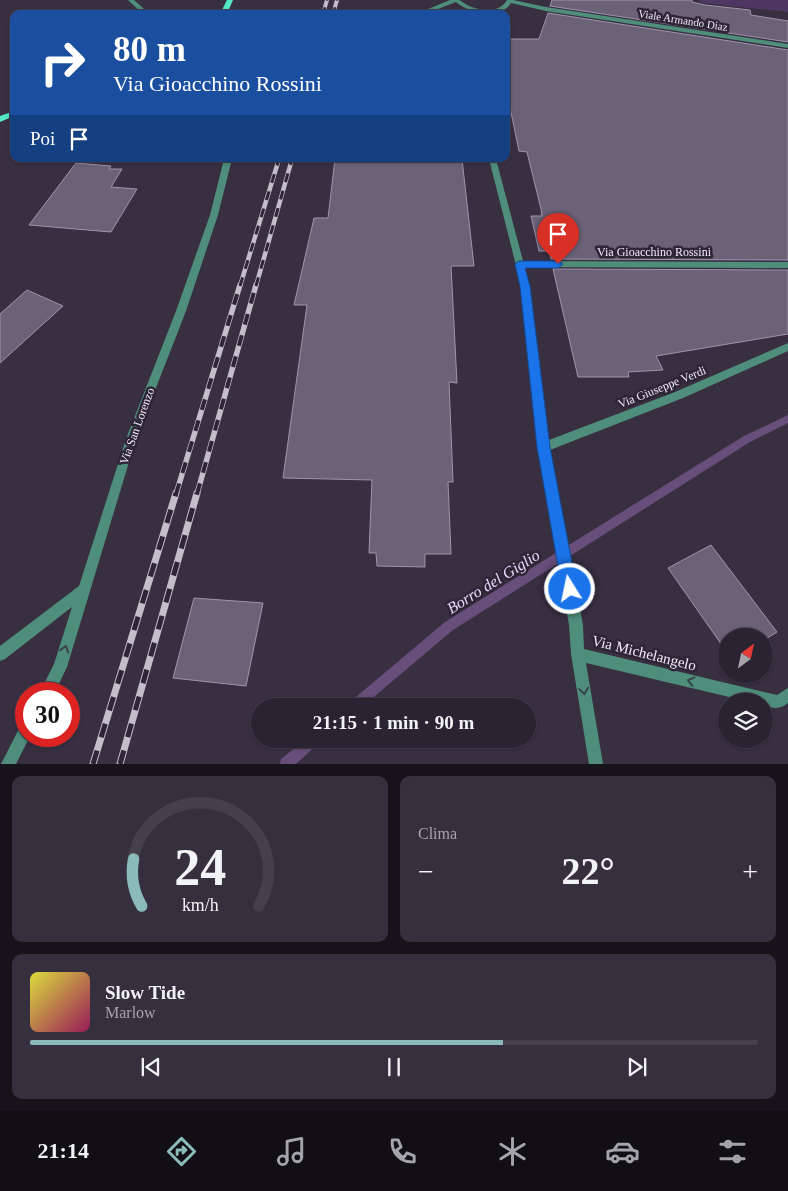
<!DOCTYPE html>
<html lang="it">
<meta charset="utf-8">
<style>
body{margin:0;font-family:"Times New Roman",serif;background:#362f3d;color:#f1f3f6;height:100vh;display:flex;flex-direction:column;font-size:19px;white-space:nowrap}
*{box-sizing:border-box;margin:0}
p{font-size:16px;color:#a5a4ab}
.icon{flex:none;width:28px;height:28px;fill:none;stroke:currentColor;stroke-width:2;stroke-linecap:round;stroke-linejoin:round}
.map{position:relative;height:764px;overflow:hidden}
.drawer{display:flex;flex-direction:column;gap:12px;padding:12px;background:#17131b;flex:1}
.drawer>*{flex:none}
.hud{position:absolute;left:10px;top:10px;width:500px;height:152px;border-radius:10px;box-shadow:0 1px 4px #0004,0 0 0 1px #46404d;background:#1a4fa0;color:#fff;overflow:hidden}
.needle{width:32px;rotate:33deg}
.controls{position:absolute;left:718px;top:628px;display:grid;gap:10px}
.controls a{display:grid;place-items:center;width:55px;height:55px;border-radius:50%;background:#2a2331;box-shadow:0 1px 4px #0004,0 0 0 1px #46404d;font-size:25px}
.speed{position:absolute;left:15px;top:682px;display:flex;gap:10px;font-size:25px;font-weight:700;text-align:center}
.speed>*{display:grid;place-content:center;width:65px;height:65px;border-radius:50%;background:#2a2331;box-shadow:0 1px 4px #0004,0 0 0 1px #46404d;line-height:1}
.speed .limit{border:8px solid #d22;background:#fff;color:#111}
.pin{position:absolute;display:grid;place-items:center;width:42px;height:42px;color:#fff;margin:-51px -21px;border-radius:50% 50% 50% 0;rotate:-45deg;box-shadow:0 0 5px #0007}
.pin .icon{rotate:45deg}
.me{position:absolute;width:55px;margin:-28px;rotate:350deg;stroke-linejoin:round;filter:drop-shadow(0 0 4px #0008)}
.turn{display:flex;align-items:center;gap:18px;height:105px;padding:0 20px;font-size:22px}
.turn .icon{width:65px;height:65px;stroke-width:2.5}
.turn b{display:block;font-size:35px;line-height:42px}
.then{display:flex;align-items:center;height:48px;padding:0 20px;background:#0003;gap:10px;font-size:19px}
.big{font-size:38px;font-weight:700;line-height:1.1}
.drawer .card{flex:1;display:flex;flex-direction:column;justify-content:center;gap:8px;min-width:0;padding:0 18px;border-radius:10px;background:#362f3d}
.drawer .dial{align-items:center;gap:0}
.dial svg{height:130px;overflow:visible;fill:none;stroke:#46404d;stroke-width:7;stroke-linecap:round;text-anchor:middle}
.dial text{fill:#f1f3f6;stroke:none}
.song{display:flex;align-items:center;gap:15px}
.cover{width:60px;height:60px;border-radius:8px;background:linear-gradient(135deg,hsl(60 70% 55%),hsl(330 70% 35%))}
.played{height:5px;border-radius:2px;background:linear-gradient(90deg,#8bbbb9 65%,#46404d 65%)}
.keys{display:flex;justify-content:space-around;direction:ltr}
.heat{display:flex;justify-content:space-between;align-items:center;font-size:28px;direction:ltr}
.drawer .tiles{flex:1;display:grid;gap:12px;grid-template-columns:1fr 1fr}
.card:last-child{grid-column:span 2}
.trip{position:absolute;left:251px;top:698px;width:285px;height:50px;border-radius:25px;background:#2a2331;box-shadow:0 1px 4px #0004,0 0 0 1px #46404d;font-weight:700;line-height:50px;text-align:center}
.dock{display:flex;height:80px;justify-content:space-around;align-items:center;background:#110e14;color:#a5a4ab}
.dock .icon{width:35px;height:35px}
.dock .current{color:#8bbbb9}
.dock b{font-size:22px;color:#f1f3f6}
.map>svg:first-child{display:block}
.green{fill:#4e3762}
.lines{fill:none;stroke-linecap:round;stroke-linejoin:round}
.stream{fill:#684e7a;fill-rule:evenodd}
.building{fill:#6c6277;stroke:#a096ab}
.street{fill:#4e8e7b;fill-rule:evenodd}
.primary{fill:#53e9c3;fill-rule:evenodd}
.rail-far3-casing{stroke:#c4becb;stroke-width:4}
.rail-far2-casing{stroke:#c4becb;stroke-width:4.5}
.rail-far1-casing{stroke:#c4becb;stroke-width:5.5}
.rail-casing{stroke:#c4becb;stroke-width:7}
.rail-far3{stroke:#2e2537;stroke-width:2.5;stroke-dasharray:7;stroke-linecap:butt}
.rail-far2{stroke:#2e2537;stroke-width:3;stroke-dasharray:9;stroke-linecap:butt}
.rail-far1{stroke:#2e2537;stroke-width:4;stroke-dasharray:11;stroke-linecap:butt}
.rail{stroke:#2e2537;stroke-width:5;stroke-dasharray:14;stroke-linecap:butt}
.oneway{stroke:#38444b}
.route{fill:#1a73e8;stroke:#114b97}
.labels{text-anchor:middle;stroke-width:5;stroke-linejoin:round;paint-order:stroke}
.far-street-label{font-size:11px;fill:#f1ebf7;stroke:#2e2537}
.street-label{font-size:12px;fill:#f1ebf7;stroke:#2e2537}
.near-street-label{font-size:15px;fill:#f1ebf7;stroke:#2e2537}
.near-water-label{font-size:16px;font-style:italic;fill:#ebd9fe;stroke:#2e2537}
</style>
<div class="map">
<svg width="788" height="764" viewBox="0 0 788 764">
<rect width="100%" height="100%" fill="#382f41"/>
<polygon class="green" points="699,0 788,0 788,12 702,3"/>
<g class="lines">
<g class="stream">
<polygon points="788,415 788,423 750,442 453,630 363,706 348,706 350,702 445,622 744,436"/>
<polygon points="306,739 321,739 319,743 296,764 280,764 281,759"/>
</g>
</g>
<g class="building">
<polygon points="552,0 692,0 692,2 705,5 750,10 751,15 788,21 788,42 550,6"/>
<polygon points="548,13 788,50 788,260 551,259 549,251 539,251 531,216 542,216 541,209 527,152 519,151 506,88 506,72 508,39 539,39"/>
<polygon points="335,159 462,159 474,266 451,266 457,383 449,382 453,482 448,482 451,554 425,554 425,567 377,566 376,553 369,553 372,480 283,478 307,305 294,305 314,218 328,218"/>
<polygon points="76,163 111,166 109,169 122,169 111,187 137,189 111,232 29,225"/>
<polygon points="553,269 788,270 788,334 656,356 663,370 628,372 629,377 578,377"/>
<polygon points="27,290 63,306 0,363 0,314"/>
<polygon points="711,545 777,632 764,640 764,636 726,636 726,651 668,568"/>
<polygon points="194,598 263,603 246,686 173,678"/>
</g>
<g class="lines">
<g class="street">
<polygon points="128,0 134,0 150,14 143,14"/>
<path d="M450 0C453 0 456 0 459 0 462 1 466 5 469 6 481 11 500 13 507 0H513L546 7 788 44V48L546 11 511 3C501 20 468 13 456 2L425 14H416Z"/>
<polygon points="224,159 232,159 218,215 186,311 136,439 67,667 54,694 39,694 54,664 72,607 5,659 0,661 0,646 79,586 126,439 176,311 210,215"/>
<path d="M489 159H496L523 261 788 262V268L525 267 529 285 549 440 675 392 788 343V351L683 398 550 450 583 625 584 649 777 695 788 688V703C779 710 774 708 764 706V701H746L586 663 603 764H589L571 654 569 625 539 447 521 285Z"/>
<polygon points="26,723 26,736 30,736 16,764 1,764 21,725"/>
</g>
<g class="primary">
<polygon points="227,0 233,0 227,14 220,14"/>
<polygon points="14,111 14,116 0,122 0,116"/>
</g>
<g class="rail-far3-casing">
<g id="rail-far3">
<polyline points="323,14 327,0"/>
<polyline points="333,14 337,0"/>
</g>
</g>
<g class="rail-far2-casing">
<g id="rail-far2">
<polyline points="240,286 279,159"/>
<polyline points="256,286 292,159"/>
</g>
</g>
<g class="rail-far1-casing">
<g id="rail-far1">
<polyline points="176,494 240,285"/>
<polyline points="197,494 256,285"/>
</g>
</g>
<g class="rail-casing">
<g id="rail">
<polyline points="93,764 176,493"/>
<polyline points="120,764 197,493"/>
</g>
</g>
<use href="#rail-far3" class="rail-far3"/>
<use href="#rail-far2" class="rail-far2"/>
<use href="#rail-far1" class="rail-far1"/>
<use href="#rail" class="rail"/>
</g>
<defs><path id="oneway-chevron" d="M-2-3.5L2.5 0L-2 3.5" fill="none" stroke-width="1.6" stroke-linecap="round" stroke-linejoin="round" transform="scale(1.25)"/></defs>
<g class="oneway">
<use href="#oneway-chevron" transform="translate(65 649) rotate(-73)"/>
<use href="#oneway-chevron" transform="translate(691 681) rotate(-166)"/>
<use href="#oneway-chevron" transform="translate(584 691) rotate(81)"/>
</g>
<polygon class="route" points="519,261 558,261 563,264 558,268 525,268 530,286 550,447 577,589 575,594 570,596 564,594 562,589 537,447 520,286 515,264"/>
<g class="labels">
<g class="far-street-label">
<text transform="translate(683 20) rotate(9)" y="4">Viale Armando Diaz</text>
</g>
<g class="street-label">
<text x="654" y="256">Via Gioacchino Rossini</text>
<text transform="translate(662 387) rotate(-22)" y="4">Via Giuseppe Verdi</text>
<text transform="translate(137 426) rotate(-70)" y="4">Via San Lorenzo</text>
</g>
<g class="near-street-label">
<text transform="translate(644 653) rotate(14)" y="5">Via Michelangelo</text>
</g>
<g class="near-water-label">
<text transform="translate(493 581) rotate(-32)" y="6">Borro del Giglio</text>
</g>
</g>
</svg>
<div class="controls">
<a><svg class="needle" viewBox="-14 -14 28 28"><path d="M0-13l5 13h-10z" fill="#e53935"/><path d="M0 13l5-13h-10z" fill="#a5a4ab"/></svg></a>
<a><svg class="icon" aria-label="layers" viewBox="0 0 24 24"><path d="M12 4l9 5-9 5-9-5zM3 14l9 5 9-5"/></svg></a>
</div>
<div class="speed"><div class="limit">30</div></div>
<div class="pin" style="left:558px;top:264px;background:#d93025"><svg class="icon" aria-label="arrive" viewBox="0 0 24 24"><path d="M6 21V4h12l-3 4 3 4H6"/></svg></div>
<svg class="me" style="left:570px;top:589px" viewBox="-20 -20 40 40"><circle r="17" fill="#1a73e8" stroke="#fff" stroke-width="3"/><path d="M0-11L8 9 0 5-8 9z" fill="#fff"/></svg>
<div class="trip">21:15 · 1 min · 90 m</div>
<div class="hud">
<div class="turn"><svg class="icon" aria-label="right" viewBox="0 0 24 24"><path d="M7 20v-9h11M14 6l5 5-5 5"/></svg><div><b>80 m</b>Via Gioacchino Rossini</div></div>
<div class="then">Poi<svg class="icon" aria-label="arrive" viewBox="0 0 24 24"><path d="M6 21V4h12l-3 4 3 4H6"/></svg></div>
</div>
</div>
<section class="drawer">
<div class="tiles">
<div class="card dial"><svg viewBox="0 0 100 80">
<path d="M14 69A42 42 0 1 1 86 69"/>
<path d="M14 69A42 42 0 0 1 9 40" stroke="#8bbbb9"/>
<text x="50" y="56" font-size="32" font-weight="700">24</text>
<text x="50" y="72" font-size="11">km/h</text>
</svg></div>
<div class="card"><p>Clima</p>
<div class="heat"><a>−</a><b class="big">22°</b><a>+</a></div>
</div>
<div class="card">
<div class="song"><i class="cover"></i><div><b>Slow Tide</b><p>Marlow</p></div></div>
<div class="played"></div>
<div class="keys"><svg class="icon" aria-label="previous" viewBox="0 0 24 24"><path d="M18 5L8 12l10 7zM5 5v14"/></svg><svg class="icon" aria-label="pause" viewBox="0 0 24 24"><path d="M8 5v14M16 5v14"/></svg><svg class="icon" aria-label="next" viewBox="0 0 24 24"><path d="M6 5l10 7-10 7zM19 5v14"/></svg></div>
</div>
</div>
</section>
<nav class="dock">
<b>21:14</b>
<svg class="icon current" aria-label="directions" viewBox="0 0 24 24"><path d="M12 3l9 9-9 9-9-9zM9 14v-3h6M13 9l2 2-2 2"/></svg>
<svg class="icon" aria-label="music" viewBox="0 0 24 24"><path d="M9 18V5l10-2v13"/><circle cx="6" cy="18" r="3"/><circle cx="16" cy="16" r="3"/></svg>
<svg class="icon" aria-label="phone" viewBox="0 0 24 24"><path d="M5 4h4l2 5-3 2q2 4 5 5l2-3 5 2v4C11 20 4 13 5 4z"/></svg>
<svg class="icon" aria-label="climate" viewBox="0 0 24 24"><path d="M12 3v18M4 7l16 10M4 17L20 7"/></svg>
<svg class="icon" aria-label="car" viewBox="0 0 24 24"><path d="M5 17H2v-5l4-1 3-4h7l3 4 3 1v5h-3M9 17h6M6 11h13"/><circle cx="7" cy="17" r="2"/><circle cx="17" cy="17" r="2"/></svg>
<svg class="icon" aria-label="filters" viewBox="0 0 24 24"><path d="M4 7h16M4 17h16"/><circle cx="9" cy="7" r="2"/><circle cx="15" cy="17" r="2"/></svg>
</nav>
